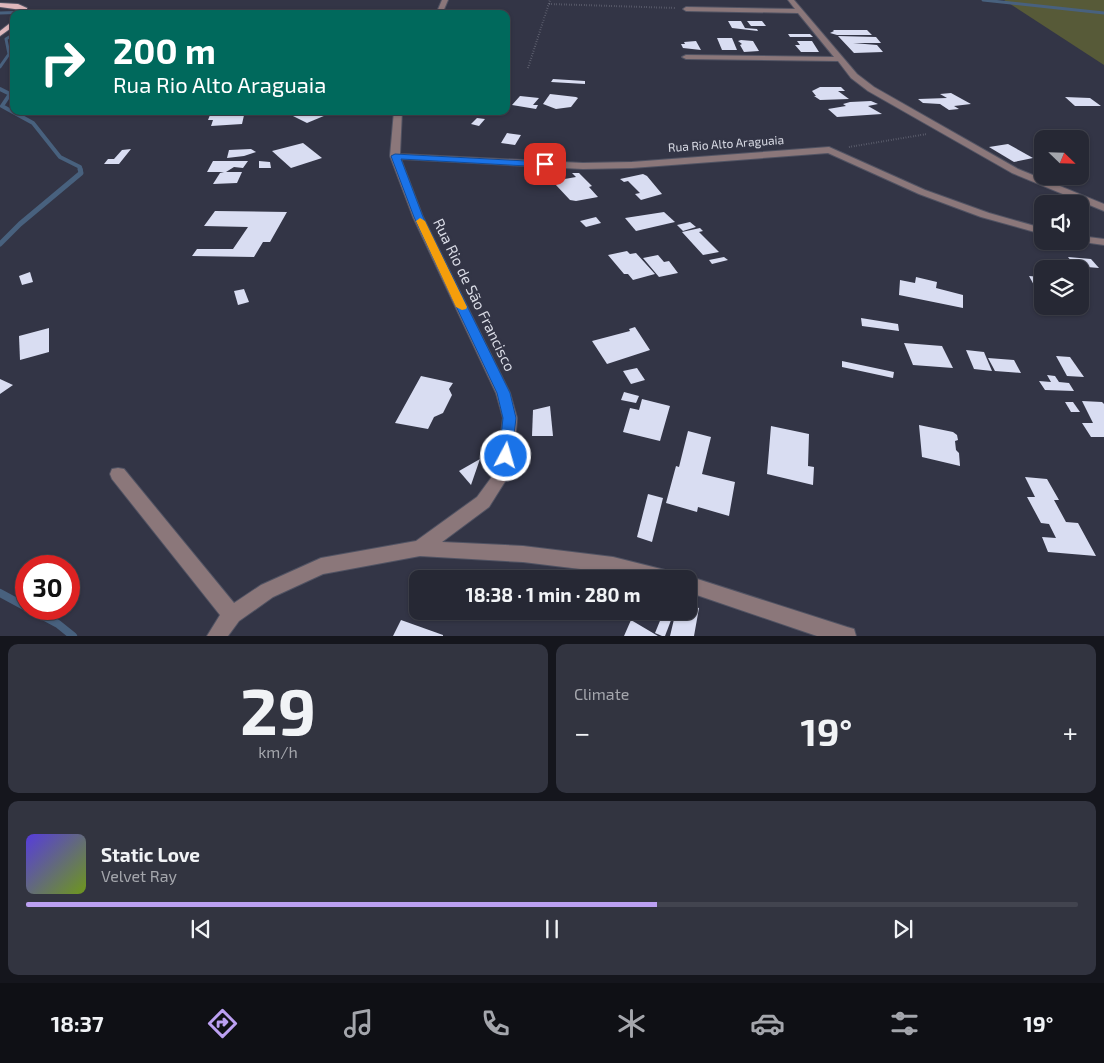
<!DOCTYPE html>
<meta charset="utf-8">
<style>
body{margin:0;font-family:"Exo 2",sans-serif;background:#323440;color:#f1f3f6;height:100vh;display:flex;flex-direction:column;font-size:19px;white-space:nowrap}
*{box-sizing:border-box;margin:0}
p{font-size:16px;color:#a4a6ac}
.icon{flex:none;width:28px;height:28px;fill:none;stroke:currentColor;stroke-width:2;stroke-linecap:round;stroke-linejoin:round}
.map{position:relative;height:636px;overflow:hidden}
.details{display:flex;flex-direction:column;gap:8px;padding:8px;background:#15161d;flex:1}
.details>*{flex:none}
.banner{position:absolute;left:10px;top:10px;width:500px;height:105px;border-radius:10px;box-shadow:0 1px 4px #0004,0 0 0 1px #42444f;background:#00695c;color:#fff;overflow:hidden}
.needle{width:32px;rotate:113deg}
.fabs{position:absolute;left:1034px;top:130px;display:grid;gap:10px}
.fabs a{display:grid;place-items:center;width:55px;height:55px;border-radius:10px;background:#262834;box-shadow:0 1px 4px #0004,0 0 0 1px #42444f;font-size:25px}
.speed{position:absolute;left:15px;top:555px;display:flex;gap:10px;font-size:25px;font-weight:700;text-align:center}
.speed>*{display:grid;place-content:center;width:65px;height:65px;border-radius:50%;background:#262834;box-shadow:0 1px 4px #0004,0 0 0 1px #42444f;line-height:1}
.speed .limit{border:8px solid #d22;background:#fff;color:#111}
.pin{position:absolute;display:grid;place-items:center;width:42px;height:42px;color:#fff;margin:-21px;border-radius:10px;box-shadow:0 2px 8px #0006}
.me{position:absolute;width:55px;margin:-28px;rotate:6deg;stroke-linejoin:round;filter:drop-shadow(0 0 4px #0008)}
.turn{display:flex;align-items:center;gap:18px;height:105px;padding:0 20px;font-size:22px}
.turn .icon{width:65px;height:65px;stroke-width:2.5}
.turn b{display:block;font-size:35px;line-height:42px}
.big{font-size:38px;font-weight:700;line-height:1.1}
.details .card{flex:1;display:flex;flex-direction:column;justify-content:center;gap:8px;min-width:0;padding:0 18px;border-radius:10px;background:#323440}
.details .dial{align-items:center;gap:0}
.dial b{font-size:65px;line-height:1}
.song{display:flex;align-items:center;gap:15px}
.cover{width:60px;height:60px;border-radius:8px;background:linear-gradient(135deg,hsl(250 70% 55%),hsl(80 70% 35%))}
.played{height:5px;border-radius:2px;background:linear-gradient(90deg,#bca0f2 60%,#42444f 60%)}
.keys{display:flex;justify-content:space-around;direction:ltr}
.heat{display:flex;justify-content:space-between;align-items:center;font-size:28px;direction:ltr}
.details .tiles{flex:1;display:grid;gap:8px;grid-template-columns:1fr 1fr}
.card:last-child{grid-column:span 2}
.trip{position:absolute;left:409px;top:570px;width:288px;height:50px;border-radius:10px;background:#262834;box-shadow:0 1px 4px #0004,0 0 0 1px #42444f;font-weight:700;line-height:50px;text-align:center}
.tab-bar{display:flex;height:80px;justify-content:space-around;align-items:center;background:#0f1015;color:#a4a6ac}
.tab-bar .icon{width:35px;height:35px}
.tab-bar .active{color:#bca0f2}
.tab-bar b{font-size:22px;color:#f1f3f6}
.map>svg:first-child{display:block}
.green{fill:#575a38}
.lines{fill:none;stroke-linecap:round;stroke-linejoin:round}
.stream-far3{stroke:#48617e;stroke-width:3}
.stream-far2{stroke:#48617e;stroke-width:4}
.stream-far1{stroke:#48617e;stroke-width:5}
.stream{stroke:#48617e;stroke-width:8}
.building{fill:#d9ddf2}
.minor-casing{stroke:#515363;stroke-width:2}
.major-casing{stroke:#515363;stroke-width:2}
.path{stroke:#777987;stroke-width:2;stroke-dasharray:0.5 2;stroke-linecap:butt}
.minor{fill:#8b777a;fill-rule:evenodd}
.major{fill:#dfb7bc;fill-rule:evenodd}
.route{fill:#1a73e8;stroke:#114b97}
.slow{fill:#f59e0b}
.labels{text-anchor:middle;stroke-width:5;stroke-linejoin:round;paint-order:stroke}
.far-street-label{font-size:12px;fill:#dadce6;stroke:#333546}
.street-label{font-size:15px;fill:#dadce6;stroke:#333546}
</style>
<div class="map">
<svg width="1104" height="636" viewBox="0 0 1104 636">
<rect width="100%" height="100%" fill="#333546"/>
<polygon class="green" points="1004,0 1104,0 1104,65"/>
<g class="lines">
<g class="stream-far3">
<polyline points="983,0 1104,13"/>
<polyline points="0,13 31,12 38,14"/>
<polyline points="0,67 9,54 6,39 14,34"/>
</g>
<polyline class="stream-far2" points="0,89 10,94 2,106 33,123 60,157 80,167 81,171"/>
<polyline class="stream-far1" points="0,244 20,224 81,173 80,169"/>
<g class="stream">
<polyline points="0,593 26,607"/>
<polyline points="30,609 58,624 73,636"/>
</g>
</g>
<g class="building">
<polygon points="728,21 741,21 745,28 757,29 758,31 732,28"/>
<polygon points="747,21 762,21 766,26 751,26"/>
<polygon points="833,30 867,30 872,35 837,35 830,33 834,31"/>
<polygon points="788,34 810,34 813,37 790,37"/>
<polygon points="838,36 876,37 881,43 853,43 877,45 883,52 854,53"/>
<polygon points="717,38 732,38 737,50 722,50"/>
<polygon points="741,40 753,41 759,51 744,52 740,45 742,44 738,41"/>
<polygon points="696,41 701,50 683,48 681,44 685,44 684,42"/>
<polygon points="797,41 812,41 819,52 801,52 795,45 800,45"/>
<polygon points="553,79 585,81 585,84 551,82"/>
<polygon points="841,87 845,91 838,91 849,99 820,100 814,96 816,96 812,91 820,87"/>
<polygon points="951,93 971,104 954,106 959,109 949,110 940,104 923,103 918,99 947,98 940,94"/>
<polygon points="550,94 576,97 578,98 571,107 556,109 543,104"/>
<polygon points="520,96 539,98 533,105 538,105 536,109 512,105"/>
<polygon points="1065,97 1090,98 1101,106 1075,106"/>
<polygon points="871,101 878,104 868,106 882,114 837,117 828,109 846,106 843,104 850,102"/>
<polygon points="216,111 245,111 242,124 211,126 213,120 208,120 210,115 215,114"/>
<polygon points="300,111 327,111 331,113 307,123 291,115"/>
<polygon points="456,111 489,111 488,114 471,113 470,115 462,115"/>
<polygon points="477,118 485,119 479,126 471,124"/>
<polygon points="507,133 521,135 515,145 501,143"/>
<polygon points="303,143 322,158 291,168 272,151"/>
<polygon points="1008,144 1033,158 1014,162 989,147"/>
<polygon points="131,149 119,164 104,164 108,159 114,159 122,150"/>
<polygon points="251,149 256,152 244,156 227,158 229,150"/>
<polygon points="213,161 248,161 243,168 234,167 226,172 207,172"/>
<polygon points="259,161 270,162 271,168 259,168"/>
<polygon points="224,172 242,172 237,183 213,184 220,173"/>
<polygon points="572,173 579,173 592,186 589,187 598,197 576,201 570,200 555,184 559,180 576,177"/>
<polygon points="643,174 647,176 662,194 641,200 635,194 640,193 628,181 624,182 620,179"/>
<polygon points="215,211 287,212 270,242 263,242 254,257 192,256 197,249 233,249 248,227 204,226"/>
<polygon points="664,212 675,222 636,231 625,218"/>
<polygon points="596,217 601,223 586,227 580,221"/>
<polygon points="690,222 696,227 683,231 677,225"/>
<polygon points="700,228 703,231 699,232 719,252 703,255 682,232"/>
<polygon points="627,251 630,254 636,253 655,274 633,280 628,274 624,274 608,255"/>
<polygon points="658,255 664,262 669,261 678,273 659,277 643,258"/>
<polygon points="724,257 728,260 712,264 709,260"/>
<polygon points="1068,257 1091,259 1099,268 1075,266"/>
<polygon points="30,272 33,282 22,285 19,276"/>
<polygon points="1029,276 1041,277 1042,288 1035,287"/>
<polygon points="916,277 937,282 936,288 963,295 963,308 899,295 900,280 915,283"/>
<polygon points="244,289 249,302 238,305 234,291"/>
<polygon points="861,318 898,324 899,331 862,326"/>
<polygon points="635,327 650,350 607,364 592,341 630,331 629,329"/>
<polygon points="49,328 49,352 20,360 19,336"/>
<polygon points="904,343 942,346 953,368 913,365"/>
<polygon points="966,350 984,352 992,371 974,369"/>
<polygon points="1056,356 1070,357 1084,377 1067,376"/>
<polygon points="988,358 1014,360 1021,373 995,371"/>
<polygon points="842,361 894,372 893,378 842,367"/>
<polygon points="637,368 645,380 631,384 623,371"/>
<polygon points="1047,375 1055,376 1059,382 1069,383 1074,391 1045,390 1039,381 1051,382"/>
<polygon points="421,376 453,383 449,389 452,395 443,413 434,417 428,429 395,423"/>
<polygon points="0,379 13,385 0,394"/>
<polygon points="624,392 639,396 636,403 621,400"/>
<polygon points="642,399 670,406 660,441 623,432 630,408 639,410"/>
<polygon points="1082,401 1102,402 1104,404 1104,437 1091,437 1082,423 1093,423"/>
<polygon points="1065,402 1073,402 1080,412 1071,412"/>
<polygon points="550,406 553,436 532,436 533,410"/>
<polygon points="919,425 953,432 957,435 958,440 955,441 956,450 959,453 960,466 922,457"/>
<polygon points="771,426 809,434 808,466 814,467 813,485 767,474"/>
<polygon points="688,431 711,437 702,474 735,482 729,516 698,507 697,512 666,503 676,466 679,467"/>
<polygon points="480,459 471,485 459,471"/>
<polygon points="1025,477 1047,479 1059,500 1054,500 1066,522 1078,523 1096,556 1048,552 1042,537 1056,538 1049,524 1041,523 1027,497 1035,497"/>
<polygon points="648,494 663,498 652,542 637,537"/>
<polygon points="688,605 699,608 694,636 670,636 676,611 688,611"/>
<polygon points="664,611 673,615 665,636 662,636 655,633"/>
<polygon points="401,620 443,635 443,636 393,636"/>
<polygon points="631,620 658,636 624,636"/>
</g>
<g class="lines">
<g class="minor-casing">
<g id="minor">
<polygon points="442,0 448,0 442,14 436,14"/>
<polygon points="788,0 794,0 857,74 874,87 1018,169 1104,204 1104,211 1012,173 868,91 851,78 838,61 686,59 682,57 686,55 834,57 798,13 686,11 683,9 686,7 795,9"/>
<polygon points="394,111 402,111 400,154 583,163 632,162 829,147 925,190 989,213 1042,228 1042,234 981,217 919,194 828,153 632,168 583,169 401,159 423,217 510,393 517,418 514,456 506,480 489,507 442,542 523,546 613,557 669,571 675,573 678,579 636,579 613,573 523,562 420,556 323,574 273,597 239,621 228,636 207,636 220,615 112,479 110,474 112,469 118,468 124,469 234,603 261,585 321,558 416,541 477,497 491,478 498,456 503,418 496,393 413,217 390,156"/>
<polygon points="1080,236 1104,239 1104,245 1076,241 1080,241"/>
<polygon points="688,576 847,627 854,629 856,636 817,636 688,592 688,579 681,579"/>
</g>
</g>
<g class="major-casing">
<g id="major">
<polygon points="0,3 18,4 27,8 27,14 21,14 22,10 0,7"/>
<polygon points="14,20 14,26 0,36 0,31"/>
</g>
</g>
<g class="path">
<polyline points="549,4 676,8"/>
<polyline points="528,68 550,0"/>
<polyline points="849,147 927,134"/>
</g>
<use href="#minor" class="minor"/>
<use href="#major" class="major"/>
</g>
<polygon class="route" points="395,154 545,162 549,164 545,167 401,159 423,217 510,393 516,418 511,460 501,460 499,456 503,418 497,393 414,217 391,156"/>
<polygon class="slow" points="420,218 425,221 467,307 466,309 462,310 456,307 416,221"/>
<g class="labels">
<g class="far-street-label">
<text transform="translate(726 144) rotate(-4)" y="4">Rua Rio Alto Araguaia</text>
</g>
<g class="street-label">
<text transform="translate(474 295) rotate(64)" y="5">Rua Rio de São Francisco</text>
</g>
</g>
</svg>
<div class="fabs">
<a><svg class="needle" viewBox="-14 -14 28 28"><path d="M0-13l5 13h-10z" fill="#e53935"/><path d="M0 13l5-13h-10z" fill="#a4a6ac"/></svg></a>
<a><svg class="icon" aria-label="sound" viewBox="0 0 24 24"><path d="M4 9h4l5-4v14l-5-4H4zM17 9q2 3 0 6"/></svg></a>
<a><svg class="icon" aria-label="layers" viewBox="0 0 24 24"><path d="M12 4l9 5-9 5-9-5zM3 14l9 5 9-5"/></svg></a>
</div>
<div class="speed"><div class="limit">30</div></div>
<div class="pin" style="left:545px;top:164px;background:#d93025"><svg class="icon" aria-label="arrive" viewBox="0 0 24 24"><path d="M6 21V4h12l-3 4 3 4H6"/></svg></div>
<svg class="me" style="left:506px;top:456px" viewBox="-20 -20 40 40"><circle r="17" fill="#1a73e8" stroke="#fff" stroke-width="3"/><path d="M0-11L8 9 0 5-8 9z" fill="#fff"/></svg>
<div class="trip">18:38 · 1 min · 280 m</div>
<div class="banner">
<div class="turn"><svg class="icon" aria-label="right" viewBox="0 0 24 24"><path d="M7 20v-9h11M14 6l5 5-5 5"/></svg><div><b>200 m</b>Rua Rio Alto Araguaia</div></div>
</div>
</div>
<section class="details">
<div class="tiles">
<div class="card dial"><b>29</b><p>km/h</p></div>
<div class="card"><p>Climate</p>
<div class="heat"><a>−</a><b class="big">19°</b><a>+</a></div>
</div>
<div class="card">
<div class="song"><i class="cover"></i><div><b>Static Love</b><p>Velvet Ray</p></div></div>
<div class="played"></div>
<div class="keys"><svg class="icon" aria-label="previous" viewBox="0 0 24 24"><path d="M18 5L8 12l10 7zM5 5v14"/></svg><svg class="icon" aria-label="pause" viewBox="0 0 24 24"><path d="M8 5v14M16 5v14"/></svg><svg class="icon" aria-label="next" viewBox="0 0 24 24"><path d="M6 5l10 7-10 7zM19 5v14"/></svg></div>
</div>
</div>
</section>
<nav class="tab-bar">
<b>18:37</b>
<svg class="icon active" aria-label="directions" viewBox="0 0 24 24"><path d="M12 3l9 9-9 9-9-9zM9 14v-3h6M13 9l2 2-2 2"/></svg>
<svg class="icon" aria-label="music" viewBox="0 0 24 24"><path d="M9 18V5l10-2v13"/><circle cx="6" cy="18" r="3"/><circle cx="16" cy="16" r="3"/></svg>
<svg class="icon" aria-label="phone" viewBox="0 0 24 24"><path d="M5 4h4l2 5-3 2q2 4 5 5l2-3 5 2v4C11 20 4 13 5 4z"/></svg>
<svg class="icon" aria-label="climate" viewBox="0 0 24 24"><path d="M12 3v18M4 7l16 10M4 17L20 7"/></svg>
<svg class="icon" aria-label="car" viewBox="0 0 24 24"><path d="M5 17H2v-5l4-1 3-4h7l3 4 3 1v5h-3M9 17h6M6 11h13"/><circle cx="7" cy="17" r="2"/><circle cx="17" cy="17" r="2"/></svg>
<svg class="icon" aria-label="filters" viewBox="0 0 24 24"><path d="M4 7h16M4 17h16"/><circle cx="9" cy="7" r="2"/><circle cx="15" cy="17" r="2"/></svg>
<b>19°</b>
</nav>
